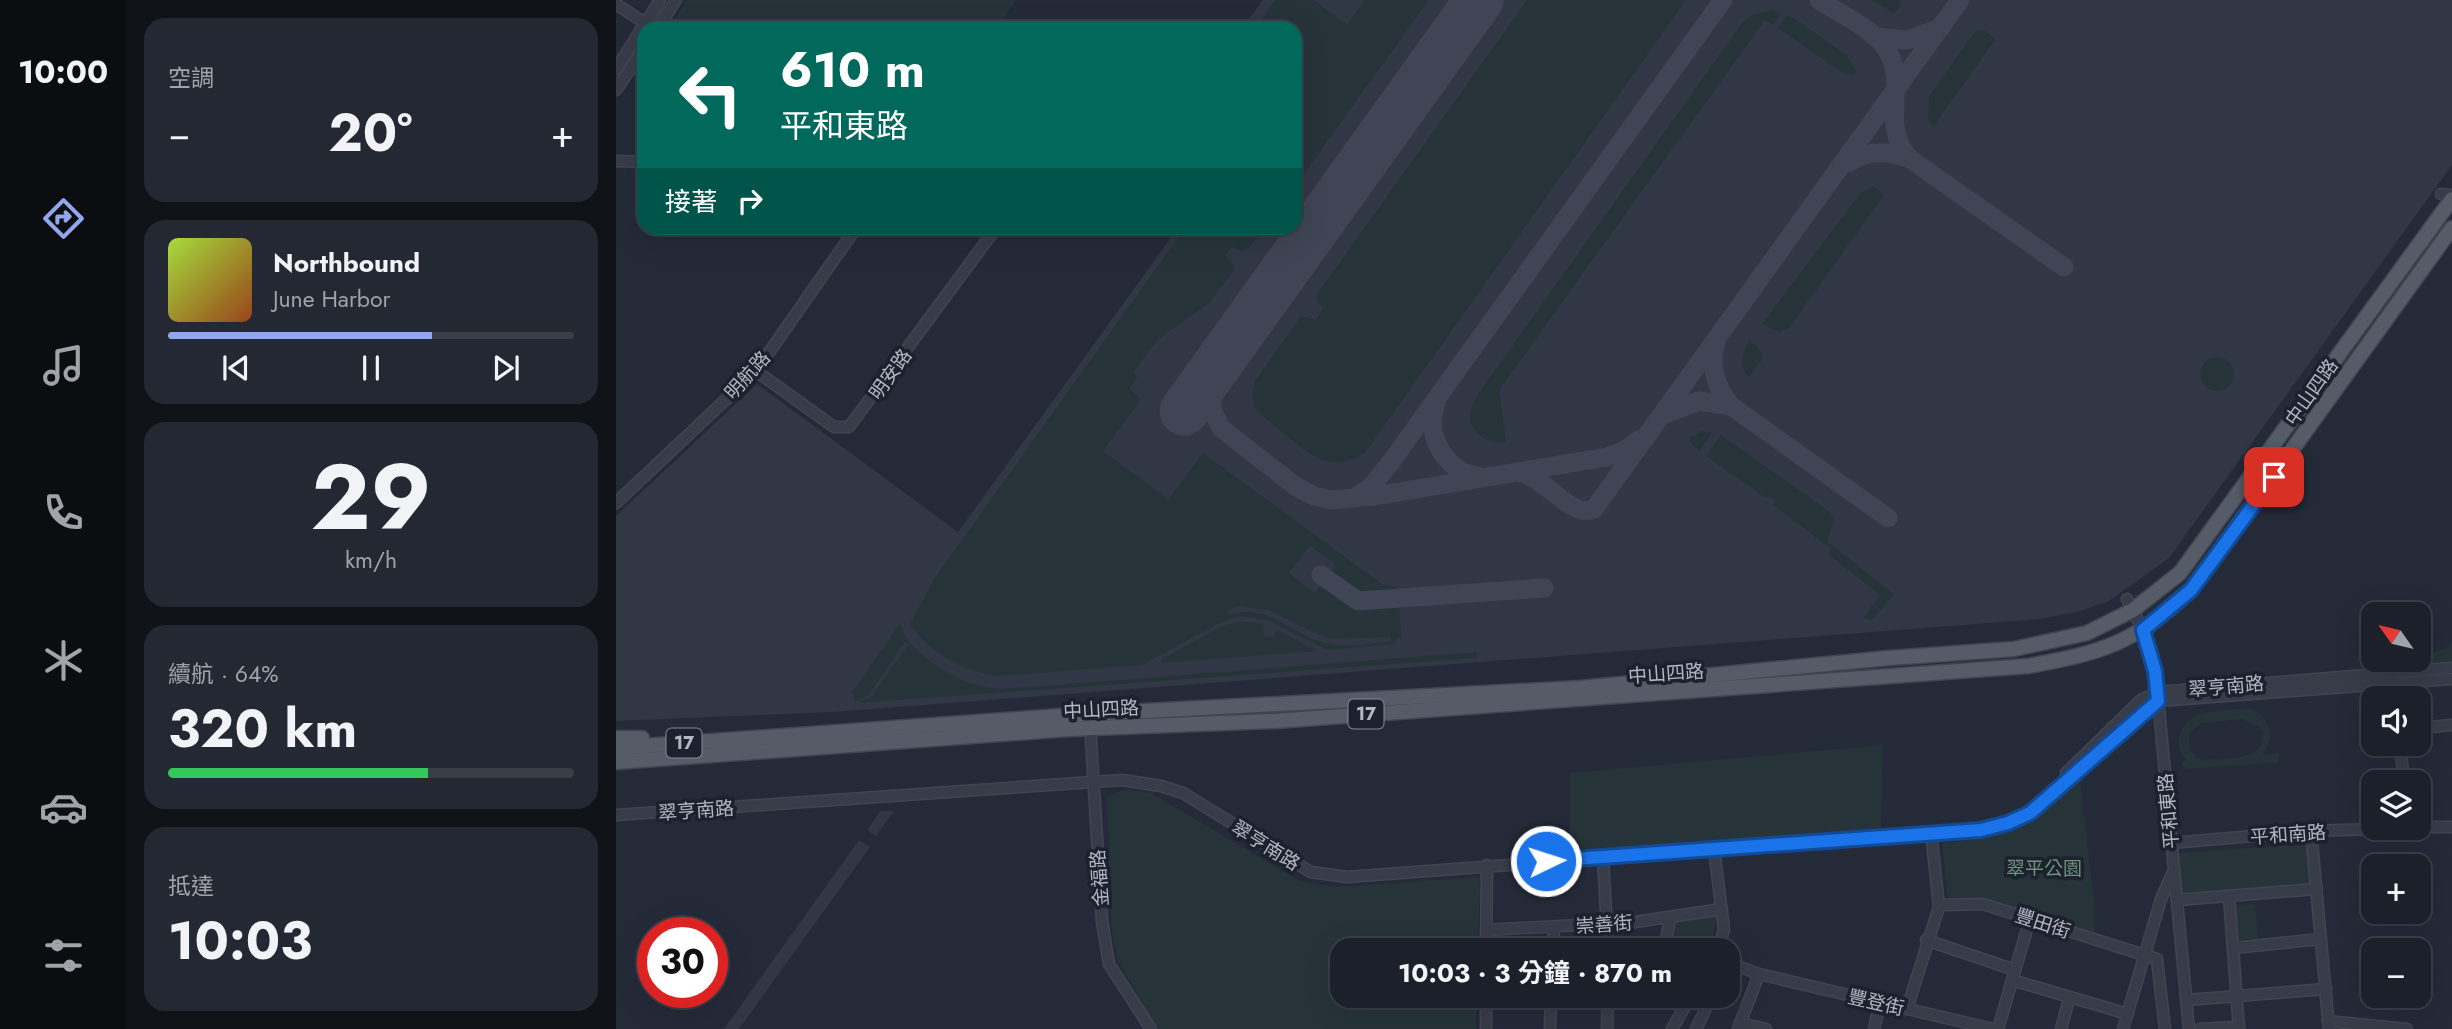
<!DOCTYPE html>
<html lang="zh-TW">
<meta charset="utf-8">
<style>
body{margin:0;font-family:Jost,"Noto Sans TC",sans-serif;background:#242832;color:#f1f3f6;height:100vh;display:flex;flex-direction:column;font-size:26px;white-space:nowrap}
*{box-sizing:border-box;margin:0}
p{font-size:23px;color:#a0a3a8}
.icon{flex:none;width:38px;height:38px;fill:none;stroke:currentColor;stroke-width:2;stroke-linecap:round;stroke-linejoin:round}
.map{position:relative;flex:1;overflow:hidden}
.side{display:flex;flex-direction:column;gap:18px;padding:18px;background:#0f1217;width:490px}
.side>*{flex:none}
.top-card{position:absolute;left:21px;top:21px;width:665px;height:214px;border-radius:21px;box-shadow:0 7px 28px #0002,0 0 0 2px #393e47;background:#00695c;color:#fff;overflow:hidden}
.needle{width:46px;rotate:304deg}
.tools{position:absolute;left:1745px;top:602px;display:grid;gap:14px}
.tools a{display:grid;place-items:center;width:70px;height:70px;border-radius:14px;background:#1b202a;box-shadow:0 7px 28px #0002,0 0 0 2px #393e47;font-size:35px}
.speed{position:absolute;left:21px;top:917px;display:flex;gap:14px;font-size:35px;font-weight:700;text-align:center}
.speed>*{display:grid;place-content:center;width:91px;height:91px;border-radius:50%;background:#1b202a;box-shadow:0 7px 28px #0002,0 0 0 2px #393e47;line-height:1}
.speed .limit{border:10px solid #d22;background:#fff;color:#111}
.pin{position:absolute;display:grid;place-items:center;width:60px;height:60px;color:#fff;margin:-30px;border-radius:14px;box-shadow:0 4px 10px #0006}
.me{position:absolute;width:77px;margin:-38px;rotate:86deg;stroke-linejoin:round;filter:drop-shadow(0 0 5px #0008)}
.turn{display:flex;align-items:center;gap:24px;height:147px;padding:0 28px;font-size:32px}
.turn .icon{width:91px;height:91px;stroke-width:2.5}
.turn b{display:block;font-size:49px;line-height:60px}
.then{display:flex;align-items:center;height:66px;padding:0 28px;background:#0003;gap:14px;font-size:26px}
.big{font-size:52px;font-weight:700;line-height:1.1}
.side .card{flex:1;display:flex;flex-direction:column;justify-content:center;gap:10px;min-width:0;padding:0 24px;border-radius:21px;background:#242832}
.side .dial{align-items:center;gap:0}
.dial b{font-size:91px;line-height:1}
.song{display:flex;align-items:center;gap:21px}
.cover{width:84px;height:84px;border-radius:10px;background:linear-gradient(135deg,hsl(80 70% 55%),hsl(20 70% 35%))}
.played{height:7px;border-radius:4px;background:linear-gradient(90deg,#90a7ec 65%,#393e47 65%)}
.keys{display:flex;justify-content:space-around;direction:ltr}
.heat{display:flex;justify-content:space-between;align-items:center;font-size:38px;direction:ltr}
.charge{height:10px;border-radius:5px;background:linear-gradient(90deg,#34c759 64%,#393e47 0)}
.trip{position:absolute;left:714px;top:938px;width:410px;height:70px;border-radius:21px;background:#1b202a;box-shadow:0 7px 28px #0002,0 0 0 2px #393e47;font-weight:700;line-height:70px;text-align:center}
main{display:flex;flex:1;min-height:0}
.dock{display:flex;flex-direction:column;width:126px;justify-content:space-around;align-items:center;background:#0b0d11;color:#a0a3a8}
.dock .icon{width:49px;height:49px}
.dock .on{color:#90a7ec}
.dock b{font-size:32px;color:#f1f3f6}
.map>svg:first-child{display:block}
.airport{fill:#323745}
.green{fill:#263439;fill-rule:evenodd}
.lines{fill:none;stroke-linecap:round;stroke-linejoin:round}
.taxiway{stroke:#3f4554;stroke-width:19}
.runway{stroke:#3f4554;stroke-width:49}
.minor-casing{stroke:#414551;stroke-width:13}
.major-casing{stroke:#414551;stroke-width:17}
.minor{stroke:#383c49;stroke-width:10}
.major{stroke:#565b68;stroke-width:14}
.route-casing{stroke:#114b97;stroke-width:18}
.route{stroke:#1a73e8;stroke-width:12}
.labels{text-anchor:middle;stroke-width:7;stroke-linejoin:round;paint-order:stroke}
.shield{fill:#1d212d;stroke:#868a97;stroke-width:2}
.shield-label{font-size:18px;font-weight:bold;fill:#b3b7c4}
.street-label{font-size:19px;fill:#b3b7c4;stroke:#1d212d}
.park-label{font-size:19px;fill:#6c937b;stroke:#1d212d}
</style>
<main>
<nav class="dock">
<b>10:00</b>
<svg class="icon on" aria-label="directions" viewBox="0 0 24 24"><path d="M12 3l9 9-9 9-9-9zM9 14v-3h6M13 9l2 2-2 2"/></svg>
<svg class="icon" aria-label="music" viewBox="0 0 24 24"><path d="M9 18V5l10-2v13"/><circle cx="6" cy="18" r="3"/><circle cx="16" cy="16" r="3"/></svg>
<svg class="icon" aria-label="phone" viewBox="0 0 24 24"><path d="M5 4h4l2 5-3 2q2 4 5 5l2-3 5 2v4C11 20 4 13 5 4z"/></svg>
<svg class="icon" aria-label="climate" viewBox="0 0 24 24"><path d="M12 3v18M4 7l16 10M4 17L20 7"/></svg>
<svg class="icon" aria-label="car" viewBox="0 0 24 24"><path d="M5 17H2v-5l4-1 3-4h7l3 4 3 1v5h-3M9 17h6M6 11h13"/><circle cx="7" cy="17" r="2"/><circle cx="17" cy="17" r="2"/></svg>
<svg class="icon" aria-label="filters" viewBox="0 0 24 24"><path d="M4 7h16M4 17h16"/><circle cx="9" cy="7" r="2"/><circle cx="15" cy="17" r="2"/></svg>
</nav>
<section class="side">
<div class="card"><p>空調</p>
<div class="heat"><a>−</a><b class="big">20°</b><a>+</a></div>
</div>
<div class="card">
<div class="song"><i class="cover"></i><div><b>Northbound</b><p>June Harbor</p></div></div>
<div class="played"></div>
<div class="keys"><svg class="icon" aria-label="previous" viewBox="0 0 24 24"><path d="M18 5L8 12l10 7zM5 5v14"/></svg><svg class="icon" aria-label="pause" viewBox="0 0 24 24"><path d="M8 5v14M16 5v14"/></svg><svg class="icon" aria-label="next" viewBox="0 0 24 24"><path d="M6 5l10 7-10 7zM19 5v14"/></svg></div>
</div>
<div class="card dial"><b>29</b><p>km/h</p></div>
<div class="card"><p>續航 · 64%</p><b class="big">320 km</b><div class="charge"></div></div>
<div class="card"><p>抵達</p><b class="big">10:03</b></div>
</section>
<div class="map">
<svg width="1836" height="1029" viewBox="0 0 1836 1029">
<rect width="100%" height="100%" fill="#242a38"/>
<g class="airport">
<polygon points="647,0 1836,0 1836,165 1553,558 1493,601 1461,612 1423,619 217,712 0,721 0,516 141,384 342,532 562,228 679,228 679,28 626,28"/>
<polygon points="264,811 278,811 260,836 251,830"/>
<polygon points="243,840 254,847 123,1029 108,1029"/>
</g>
<g class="green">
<polygon points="71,0 400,0 381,28 53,28"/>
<polygon points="659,0 698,0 731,25 749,0 813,0 679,186 679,28 639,28"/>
<path d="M911 0H1070L749 453C717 474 696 457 671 436 659 426 647 418 638 406L636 393 639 381 685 316 700 320 707 309 699 297Z"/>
<polygon points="1255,0 1283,0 1285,5 1278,13"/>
<path d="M1156 10 1165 13 1158 25 1149 20 883 390 890 442C871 445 857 434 853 416L860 397 1126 23 1136 15Z"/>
<polygon points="1170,16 1178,18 1230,55 1241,72 1236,76 1228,74 1162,28"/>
<polygon points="1360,30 1369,31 1380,39 1317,127 1312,119 1313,96"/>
<polygon points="1257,186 1268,195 1173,328 1163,332 1146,324 1244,194"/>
<path d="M569 228H649L633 248 624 251 616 246 609 255 618 266 617 272 592 304 542 339 518 371 521 377 513 389 525 399 487 451 552 499 587 453 766 584 780 587 782 593 742 595 713 575 720 565 694 546 673 573 699 593 706 584 740 605 783 603 785 634 778 644 712 650 650 620 623 616 600 625 526 665 384 676C351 674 312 652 294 624L318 579ZM623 606 652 610 712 639 775 637V641C756 644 729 648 709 643 671 634 656 602 612 615V610Z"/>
<path d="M1133 341 1143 348 1147 358 1133 377C1122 367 1127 352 1133 341Z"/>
<circle cx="1601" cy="374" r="17"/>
<polygon points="1086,431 1096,433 1083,451 1074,442 1074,438"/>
<polygon points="1105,435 1214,512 1218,520 1211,541 1278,594 1256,620 1247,618 1264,595 1212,554 1215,549 1157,505 1160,500 1147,496 1090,456"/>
<polygon points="623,621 647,624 648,636 657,637 661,630 702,651 545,663 545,660 602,628"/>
<path d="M284 624C288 630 288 637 294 643 318 668 351 688 386 689L860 652 861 658 241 703 254 698 293 644 289 642 252 696 239 701 236 692Z"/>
<polygon points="1836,641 1836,665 1775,671 1773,663 1802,660 1803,656 1830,649"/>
<path d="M1633 708C1654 716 1661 737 1646 755L1663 753 1662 763 1568 769 1566 762 1571 760C1565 755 1562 750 1563 741 1565 708 1608 711 1633 708ZM1626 719 1642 726 1647 732C1651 762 1607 758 1588 760L1581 758 1573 749V734L1585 723Z"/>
<polygon points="1267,745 1265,830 954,850 954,773"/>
<path d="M1464 779 1479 911 1478 934 1371 898 1332 901 1326 843C1397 835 1412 830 1464 779Z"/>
<polygon points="510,789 535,793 684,881 718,887 864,877 862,950 726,950 726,996 861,996 860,1029 542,1029 503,963 495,928 491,797"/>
<polygon points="1691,844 1694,887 1565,897 1560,853"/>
<polygon points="1639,904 1642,938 1623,940 1620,906"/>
<polygon points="1100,915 1095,950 1052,950 1058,922"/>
</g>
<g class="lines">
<g class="taxiway">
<path d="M1203 0C1224 14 1254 27 1269 47 1295 84 1261 122 1294 159"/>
<polyline points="1259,37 1291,40 1325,28"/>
<path d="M1232 163C1252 150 1272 150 1294 159L1448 267"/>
<path d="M1101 339C1092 364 1099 386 1115 406"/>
<polyline points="608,356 596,388 596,410 605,428 679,486 698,496 715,500 759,496 991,457 1009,450 1023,440"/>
<path d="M820 404C808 436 830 473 865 477"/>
<polyline points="1046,415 1083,401 1115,406 1272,518"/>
<path d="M901 472C931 477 954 519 978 509L1344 0"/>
<polyline points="738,498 755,487 775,462 1107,0"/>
<polyline points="705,575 742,601 928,588"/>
</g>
<polyline class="runway" points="568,411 863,0"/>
<g class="minor-casing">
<g id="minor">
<polyline points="0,4 36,28"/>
<polyline points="42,28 60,0"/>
<polyline points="0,69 44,0"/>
<polyline points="0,90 28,49"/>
<polyline points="0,161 28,162"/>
<polyline points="1825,194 1836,195"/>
<polyline points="140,371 218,427 233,427 380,228"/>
<polyline points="0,503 140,371 240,228"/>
<polyline points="1511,599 1527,630 1540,677 1573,1029"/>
<polyline points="1777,682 1779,698"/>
<polyline points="474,723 486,921 493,964 535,1029"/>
<polyline points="1802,728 1836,725"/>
<polyline points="1784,744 1788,782"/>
<polyline points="1450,773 1525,700 1542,692 1836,668"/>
<polyline points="0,815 506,780 545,786 567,793 695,872 731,877 1365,830 1392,823 1414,813 1542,701 1836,679"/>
<polyline points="1802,827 1836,827"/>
<polyline points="1695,831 1713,1029"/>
<polyline points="1555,843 1695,831 1790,828"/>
<polyline points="1098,849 1108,930 1102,950"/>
<polyline points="987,857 992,950"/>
<polyline points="1613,896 1623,1029"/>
<polyline points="1561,900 1701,889"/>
<polyline points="1323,905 1367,904 1541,959 1549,1029"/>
<polyline points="870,930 1019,922 1106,909"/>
<polyline points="1310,940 1399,970"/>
<polyline points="1617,948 1705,939"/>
<polyline points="870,950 871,865"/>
<polyline points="937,950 938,927"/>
<polyline points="1048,950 1054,919"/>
<polyline points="1111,962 1143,974 1377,1029"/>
<polyline points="1396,980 1512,1014"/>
<polyline points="1571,1000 1710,989"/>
<polyline points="1291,1009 1323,907 1315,832"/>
<polyline points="1712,1021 1791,1029"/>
<polyline points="1124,1023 1150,1029"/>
<polyline points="870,1029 870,996"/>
<polyline points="934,1029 935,996"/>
<polyline points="991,1029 992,996"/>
<polyline points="1056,1029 1075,996"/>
<polyline points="1080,1029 1094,1000 1088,996"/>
<polyline points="1122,1029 1143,974"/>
<polyline points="1258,1029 1264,1002"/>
<polyline points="1382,1029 1414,919"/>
<polyline points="1445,1029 1453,999"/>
<polyline points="1507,1029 1545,899 1557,872"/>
<polyline points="1584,1029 1623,1027"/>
</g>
</g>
<g class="major-casing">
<g id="major">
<polyline points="0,738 26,738"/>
<polyline points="0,748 473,714 964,688 1273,658 1398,649 1471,633 1517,610 1564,573 1836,199"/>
<path d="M0 762 453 729 659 721 1412 666C1485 653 1520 643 1575 590L1836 228"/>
</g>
</g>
<use href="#minor" class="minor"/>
<use href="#major" class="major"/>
</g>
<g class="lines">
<g class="route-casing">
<polyline id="route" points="930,861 1365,830 1392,823 1414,813 1542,701 1539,671 1527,630 1575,590 1658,477"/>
</g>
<use href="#route" class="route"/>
</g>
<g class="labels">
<g class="shield">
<rect x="732.5" y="699.5" width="35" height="29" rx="5"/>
<rect x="50.5" y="728.5" width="35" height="29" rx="5"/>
</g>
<g class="shield-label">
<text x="750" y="720">17</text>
<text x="68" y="749">17</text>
</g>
<g class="street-label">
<text transform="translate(274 374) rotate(-54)" y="7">明安路</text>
<text transform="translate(131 375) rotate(-48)" y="7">明航路</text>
<text transform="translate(1695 392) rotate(-55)" y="7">中山四路</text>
<text transform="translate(1050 673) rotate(-4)" y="7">中山四路</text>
<text transform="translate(1610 686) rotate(-5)" y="7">翠亨南路</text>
<text transform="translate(485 709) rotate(-3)" y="7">中山四路</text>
<text transform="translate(80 810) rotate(-4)" y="7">翠亨南路</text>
<text transform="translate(1552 811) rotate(-95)" y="7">平和東路</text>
<text transform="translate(1672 834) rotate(-4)" y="7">平和南路</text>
<text transform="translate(650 845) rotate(32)" y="7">翠亨南路</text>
<text transform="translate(483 878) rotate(-94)" y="7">金福路</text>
<text transform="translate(1427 923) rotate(18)" y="7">豐田街</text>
<text transform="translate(988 924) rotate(-4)" y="7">崇善街</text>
<text transform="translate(1260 1002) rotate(13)" y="7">豐登街</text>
</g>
<g class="park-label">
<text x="1428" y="875">翠平公園</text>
</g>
</g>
</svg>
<div class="tools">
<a><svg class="needle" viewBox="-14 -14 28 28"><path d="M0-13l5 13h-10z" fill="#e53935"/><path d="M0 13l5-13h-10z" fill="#a0a3a8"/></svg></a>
<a><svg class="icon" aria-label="sound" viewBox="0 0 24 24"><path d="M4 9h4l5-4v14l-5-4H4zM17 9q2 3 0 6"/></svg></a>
<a><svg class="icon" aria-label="layers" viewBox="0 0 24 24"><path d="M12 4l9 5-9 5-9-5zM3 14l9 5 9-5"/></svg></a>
<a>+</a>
<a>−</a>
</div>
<div class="speed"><div class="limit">30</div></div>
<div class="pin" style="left:1658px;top:477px;background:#d93025"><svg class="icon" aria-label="arrive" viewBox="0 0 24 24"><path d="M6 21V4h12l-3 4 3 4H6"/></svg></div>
<svg class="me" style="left:930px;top:861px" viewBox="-20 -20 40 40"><circle r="17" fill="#1a73e8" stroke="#fff" stroke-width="3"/><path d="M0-11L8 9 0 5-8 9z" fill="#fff"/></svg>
<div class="trip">10:03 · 3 分鐘 · 870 m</div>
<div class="top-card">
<div class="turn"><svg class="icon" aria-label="left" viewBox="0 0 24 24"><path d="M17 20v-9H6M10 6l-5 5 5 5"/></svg><div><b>610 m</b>平和東路</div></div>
<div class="then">接著<svg class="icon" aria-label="right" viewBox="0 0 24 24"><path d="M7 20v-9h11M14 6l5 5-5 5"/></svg></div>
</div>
</div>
</main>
